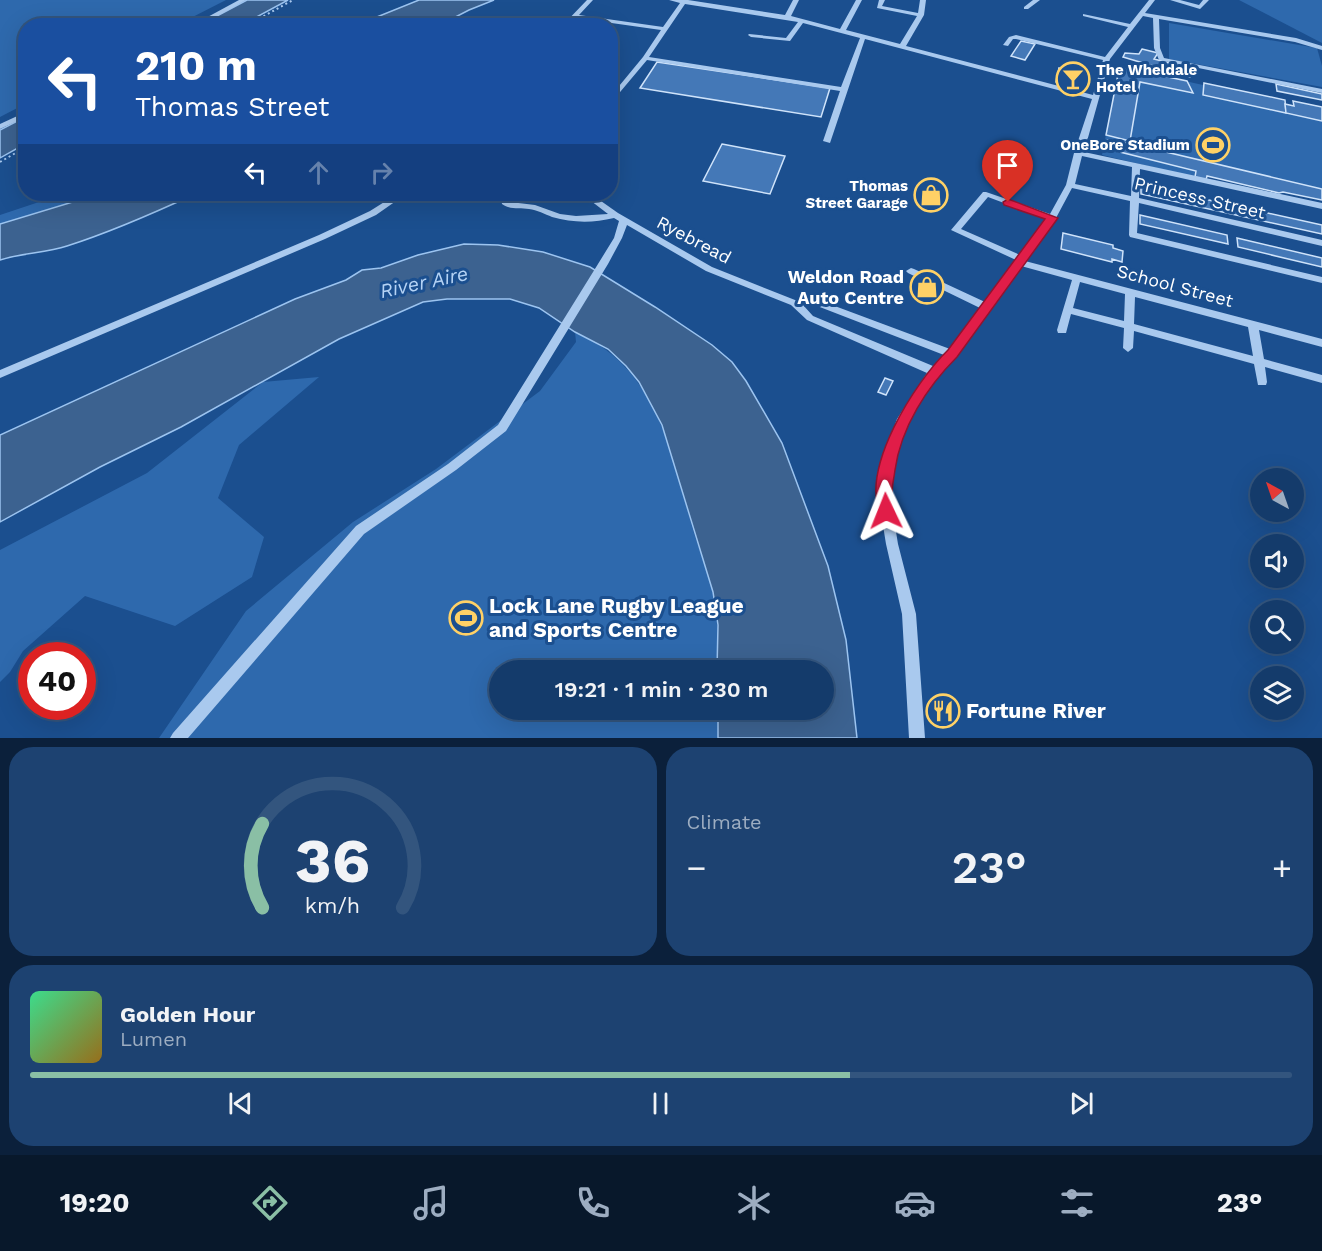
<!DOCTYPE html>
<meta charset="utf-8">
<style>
body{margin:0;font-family:"Work Sans",sans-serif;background:#1d4271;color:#f1f3f6;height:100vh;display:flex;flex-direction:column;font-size:22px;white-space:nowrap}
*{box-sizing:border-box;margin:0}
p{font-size:20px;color:#9dadc1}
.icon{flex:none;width:33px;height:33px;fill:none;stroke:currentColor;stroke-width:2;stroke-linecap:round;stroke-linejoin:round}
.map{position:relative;height:738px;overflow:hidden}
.panel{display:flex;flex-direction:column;gap:9px;padding:9px;background:#0b203b;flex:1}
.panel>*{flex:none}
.hud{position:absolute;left:18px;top:18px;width:600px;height:183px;border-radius:24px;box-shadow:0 6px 24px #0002,0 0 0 2px #33557e;background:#1a4fa0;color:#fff;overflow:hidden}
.needle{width:39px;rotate:320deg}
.controls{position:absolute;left:1250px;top:468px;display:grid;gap:12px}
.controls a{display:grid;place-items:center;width:54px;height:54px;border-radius:50%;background:#143b6b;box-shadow:0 6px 24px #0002,0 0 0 2px #33557e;font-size:30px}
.speed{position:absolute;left:18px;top:642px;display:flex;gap:12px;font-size:30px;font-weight:700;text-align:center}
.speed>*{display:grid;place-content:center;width:78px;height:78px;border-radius:50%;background:#143b6b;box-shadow:0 6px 24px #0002,0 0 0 2px #33557e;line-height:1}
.speed .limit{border:9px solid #d22;background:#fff;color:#111}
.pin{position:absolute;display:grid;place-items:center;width:51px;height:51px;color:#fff;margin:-62px -26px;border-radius:50% 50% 50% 0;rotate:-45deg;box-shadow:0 0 6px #0007}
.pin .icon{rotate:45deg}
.me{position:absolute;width:66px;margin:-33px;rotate:358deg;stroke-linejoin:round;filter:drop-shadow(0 0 4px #0008)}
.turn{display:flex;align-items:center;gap:21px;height:126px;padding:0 18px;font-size:27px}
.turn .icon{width:78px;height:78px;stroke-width:2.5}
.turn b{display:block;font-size:42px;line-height:51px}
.lanes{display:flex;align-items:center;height:57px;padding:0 18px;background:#0003;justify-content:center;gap:30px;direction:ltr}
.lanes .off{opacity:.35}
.big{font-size:45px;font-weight:600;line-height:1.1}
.panel .tile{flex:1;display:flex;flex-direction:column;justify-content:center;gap:9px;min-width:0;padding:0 21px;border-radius:24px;background:#1d4271}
.panel .dial{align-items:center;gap:0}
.dial svg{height:156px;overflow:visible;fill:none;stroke:#33557e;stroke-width:7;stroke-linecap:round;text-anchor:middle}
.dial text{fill:#f1f3f6;stroke:none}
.song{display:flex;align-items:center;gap:18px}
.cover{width:72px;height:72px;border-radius:9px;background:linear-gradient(135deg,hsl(150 70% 55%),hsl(40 70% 35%))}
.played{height:6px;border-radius:3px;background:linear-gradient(90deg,#8abfa5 65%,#33557e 65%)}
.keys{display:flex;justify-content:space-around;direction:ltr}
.heat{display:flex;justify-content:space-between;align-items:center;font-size:33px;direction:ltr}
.panel .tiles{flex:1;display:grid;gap:9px;grid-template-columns:1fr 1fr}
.tile:last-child{grid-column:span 2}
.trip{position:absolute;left:489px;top:660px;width:345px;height:60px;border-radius:30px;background:#143b6b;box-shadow:0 6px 24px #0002,0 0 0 2px #33557e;font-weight:600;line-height:60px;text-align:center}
.menu{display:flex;height:96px;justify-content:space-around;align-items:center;background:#08182b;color:#9dadc1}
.menu .icon{width:42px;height:42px}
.menu .current{color:#8abfa5}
.menu b{font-size:27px;color:#f1f3f6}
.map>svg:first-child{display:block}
.green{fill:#2e69ad}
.water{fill:#3c6290;stroke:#9cc4f0;stroke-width:1.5}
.building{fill:#4478b7;stroke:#cfe3fa;stroke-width:1.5}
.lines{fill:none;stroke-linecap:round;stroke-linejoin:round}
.path{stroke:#a9c9ee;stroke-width:2;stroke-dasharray:2 3;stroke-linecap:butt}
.minor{fill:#a9c9ee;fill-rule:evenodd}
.route{fill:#e11d48;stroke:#92132f;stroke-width:1.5}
.labels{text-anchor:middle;stroke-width:6;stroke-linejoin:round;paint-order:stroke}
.far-poi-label{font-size:15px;font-weight:bold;fill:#fff;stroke:#1b4f8f;text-anchor:end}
.street-label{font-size:18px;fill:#fff;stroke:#1b4f8f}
.poi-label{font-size:18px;font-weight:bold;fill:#fff;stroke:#1b4f8f;text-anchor:end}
.water-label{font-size:20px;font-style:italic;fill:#b5d3f5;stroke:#1b4f8f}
.near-poi-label{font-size:21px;font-weight:bold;fill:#fff;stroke:#1b4f8f;text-anchor:start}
</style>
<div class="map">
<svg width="1322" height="738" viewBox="0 0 1322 738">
<rect width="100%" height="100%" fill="#1b4f8f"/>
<g class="green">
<polygon points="0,0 226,0 177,25 26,26 25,104 0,117"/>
<polygon points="1239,0 1322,0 1322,43"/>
<polygon points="1169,23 1317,48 1322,66 1322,87 1169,59"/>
<polygon points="1119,69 1144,70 1144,72 1203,85 1204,83 1285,100 1286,104 1293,106 1293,101 1322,107 1322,200 1283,192 1279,193 1207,176 1206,180 1102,155"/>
<polygon points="63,194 99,194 0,224 0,215"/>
<path d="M575 332C654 367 669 442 690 519 696 544 708 568 713 593 719 619 717 644 717 670H500V710H718V738H159L246 611 353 522 436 469 540 391 576 342Z"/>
<polygon points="319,377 239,445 218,498 264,537 252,577 175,626 85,596 23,651 10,672 0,682 0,550 147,473 263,382"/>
</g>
<g class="water">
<polygon points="247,0 288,0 242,25 198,26"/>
<polygon points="419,0 494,0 469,10 440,25 357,25"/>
<polygon points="25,117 25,144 0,158 0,130"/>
<path d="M99 194H195C154 213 111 232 67 246 46 253 22 253 0 260V224Z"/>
<polygon points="464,244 498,245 543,252 590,267 655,307 712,345 732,362 746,381 782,443 828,566 846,640 857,738 718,738 718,710 824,710 824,670 717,670 718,625 713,592 662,425 639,382 626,366 608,349 575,332 539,308 510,299 447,299 423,302 339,339 181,427 100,467 0,522 0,435 295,299 346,280 362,270 381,268 418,255"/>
</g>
<g class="building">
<polygon points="1021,41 1035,44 1025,60 1011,56"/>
<polygon points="1142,49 1158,53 1154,59 1194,69 1190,77 1123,57 1125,53 1139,54"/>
<polygon points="657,62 830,88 821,117 640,88"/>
<polygon points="1059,68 1088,75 1083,87 1056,82"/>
<polygon points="1119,69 1144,70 1144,72 1187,81 1193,93 1140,82 1130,141 1106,135"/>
<polygon points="1204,83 1285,100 1286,113 1203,95"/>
<polygon points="1276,84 1322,94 1322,100 1277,91"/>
<polygon points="1293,101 1322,107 1322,121 1286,113 1285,104 1294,106"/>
<polygon points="1108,140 1128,143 1322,189 1322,200 1283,192 1279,193 1207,176 1206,180 1195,177 1196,171 1116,151"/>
<polygon points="722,144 785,156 770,194 703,181"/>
<polygon points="1141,185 1322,225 1322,234 1141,194"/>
<polygon points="1140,215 1227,235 1228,244 1140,224"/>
<polygon points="1063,233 1113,245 1113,248 1123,251 1122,262 1112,259 1112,262 1061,249"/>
<polygon points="1237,238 1322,258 1322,267 1238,247"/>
<polygon points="885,378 893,381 886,395 878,392"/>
</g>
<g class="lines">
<g class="path">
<polyline points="246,26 293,0"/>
<polyline points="0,162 26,147"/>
</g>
<g class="minor">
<polygon points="239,0 246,0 200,26 191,26"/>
<path d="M587 0H593L579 15 663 27 680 3 669 0H688L785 15 793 0H799L791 16 840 29 856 0H862L846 30 900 44 917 16 877 8 879 0H885L882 6 918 13 920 0H926L924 15 906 46 1093 95 1103 60 1016 39H1013L1008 46 1003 45 1009 37 1016 35 1105 57 1128 27 1083 16V14L1130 24 1149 0H1155L1145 13 1296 38 1322 46V50L1295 42 1159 19 1160 48 1164 58 1322 89V93L1159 60 1154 48 1153 18 1143 16 1110 59 1084 152 1322 203V209L1140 169 1139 198 1322 240V246L1139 203 1137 233 1322 277V283L1130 237 1129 235 1130 201 1072 188 1056 218 1025 261 1322 339V347L1259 330 1264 359 1322 375V383L1265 367 1267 382 1266 385H1258L1254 364 1134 331 1133 348 1128 352 1123 348 1124 328 1071 314 1066 333H1058L1057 330 1072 280 1021 266 956 357 938 374 908 420 895 458 890 495 898 544 916 614 925 738H909L902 614 886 544 878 495 883 458 897 419 927 373 807 320 791 305 706 271 627 225 622 238 608 264 506 431 456 470 364 534 188 738H170L173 733 356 526 448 464 498 425 598 264 614 238 619 221 614 218C593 223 573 223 552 217 545 214 537 210 529 209 520 208 510 210 502 204L501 199 504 194H512L509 199 510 202 535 205 560 214 576 216 608 214 582 194H591L618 213 712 267 795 300 816 299 950 349 980 308 908 273 906 271 911 268 914 269 985 302 1016 260 951 230 983 192H986L1050 214 1066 185 1074 153 1092 99 865 39 830 143 823 141 840 91 647 60 610 104V97L643 57 661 30 576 18 569 26H562ZM685 4 798 22 786 38 749 34 748 35 751 37 790 41 803 23 860 38 841 87 649 57ZM1082 156 1132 167 1131 196 1075 184ZM988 197 1047 219 1020 255 961 229ZM1080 282 1125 294 1124 321 1073 308ZM1135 297 1248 327 1253 356 1134 324ZM812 304 944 355 933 366 813 316 803 305Z"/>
<polygon points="1033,0 1040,0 1028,9 1024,9 1024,7"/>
<polygon points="1170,0 1180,0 1199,5 1203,0 1209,0 1200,9"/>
<polygon points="26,112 26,117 0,129 0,124"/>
<polygon points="397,194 406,194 376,215 325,239 0,378 0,370 319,235 370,211"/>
</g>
</g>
<path class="route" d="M1008 199 1058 218 957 357C927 387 901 427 895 470 894 478 892 486 892 493 891 502 896 508 892 516L886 518 881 516C859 469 915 382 948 350L1045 219 1004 205 1003 202Z"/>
<defs>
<g id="bar-ring" transform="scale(1.725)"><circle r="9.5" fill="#1b4f8f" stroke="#ffd166" stroke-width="1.5"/><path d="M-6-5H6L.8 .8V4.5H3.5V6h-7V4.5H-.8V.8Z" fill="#ffd166"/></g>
<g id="stadium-ring" transform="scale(1.725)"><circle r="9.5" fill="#1b4f8f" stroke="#ffd166" stroke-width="1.5"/><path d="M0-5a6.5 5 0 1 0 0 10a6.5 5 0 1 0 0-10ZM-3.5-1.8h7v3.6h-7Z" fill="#ffd166"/></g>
<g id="shop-ring" transform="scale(1.725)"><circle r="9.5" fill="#1b4f8f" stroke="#ffd166" stroke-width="1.5"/><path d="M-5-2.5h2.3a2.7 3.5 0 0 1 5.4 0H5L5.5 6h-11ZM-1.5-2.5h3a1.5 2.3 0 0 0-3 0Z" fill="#ffd166"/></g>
<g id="restaurant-ring" transform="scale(1.725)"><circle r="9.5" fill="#1b4f8f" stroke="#ffd166" stroke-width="1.5"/><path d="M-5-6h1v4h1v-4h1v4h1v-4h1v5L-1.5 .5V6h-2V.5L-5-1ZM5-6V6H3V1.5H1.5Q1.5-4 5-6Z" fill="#ffd166"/></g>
</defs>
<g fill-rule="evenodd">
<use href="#bar-ring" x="1073" y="79"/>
<use href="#stadium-ring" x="1213" y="145"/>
<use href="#shop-ring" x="931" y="195"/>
<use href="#shop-ring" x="927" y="287"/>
<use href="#stadium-ring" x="466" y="618"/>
<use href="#restaurant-ring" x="943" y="711"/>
</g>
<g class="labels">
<g class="far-poi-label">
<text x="1096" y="75" text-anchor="start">The Wheldale<tspan x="1096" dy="17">Hotel</tspan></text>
<text x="1190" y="150">OneBore Stadium</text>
<text x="908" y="191">Thomas<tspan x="908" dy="17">Street Garage</tspan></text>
</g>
<g class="street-label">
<text transform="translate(1200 198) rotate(13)" y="6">Princess Street</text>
<text transform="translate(694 240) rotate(28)" y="6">Ryebread</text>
<text transform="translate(1175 286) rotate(15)" y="6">School Street</text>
</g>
<g class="poi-label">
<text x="904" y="283">Weldon Road<tspan x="904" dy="21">Auto Centre</tspan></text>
</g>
<g class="water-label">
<text transform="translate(424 282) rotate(-12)" y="7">River Aire</text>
</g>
<g class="near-poi-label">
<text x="489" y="613">Lock Lane Rugby League<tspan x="489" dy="24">and Sports Centre</tspan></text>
<text x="966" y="718">Fortune River</text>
</g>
</g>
</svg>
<div class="controls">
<a><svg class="needle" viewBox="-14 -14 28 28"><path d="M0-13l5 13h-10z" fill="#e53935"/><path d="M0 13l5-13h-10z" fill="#9dadc1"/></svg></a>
<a><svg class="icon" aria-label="sound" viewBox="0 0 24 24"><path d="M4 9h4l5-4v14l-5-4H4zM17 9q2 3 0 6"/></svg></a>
<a><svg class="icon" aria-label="search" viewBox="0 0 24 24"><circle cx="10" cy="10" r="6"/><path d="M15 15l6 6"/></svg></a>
<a><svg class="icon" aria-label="layers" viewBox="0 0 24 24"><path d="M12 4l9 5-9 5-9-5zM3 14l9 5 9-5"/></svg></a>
</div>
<div class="speed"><div class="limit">40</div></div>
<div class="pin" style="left:1008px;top:202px;background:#d93025"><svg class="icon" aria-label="arrive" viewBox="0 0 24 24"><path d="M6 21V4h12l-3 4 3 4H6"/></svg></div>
<svg class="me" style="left:886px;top:511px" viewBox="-20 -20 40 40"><path d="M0-17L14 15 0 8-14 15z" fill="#e11d48" stroke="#fff" stroke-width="4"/></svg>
<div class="trip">19:21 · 1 min · 230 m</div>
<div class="hud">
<div class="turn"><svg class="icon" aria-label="left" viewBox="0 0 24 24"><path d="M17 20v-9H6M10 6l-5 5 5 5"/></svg><div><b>210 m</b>Thomas Street</div></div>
<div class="lanes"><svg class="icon" aria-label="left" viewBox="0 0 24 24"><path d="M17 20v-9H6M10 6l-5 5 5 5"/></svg><svg class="icon off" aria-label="ahead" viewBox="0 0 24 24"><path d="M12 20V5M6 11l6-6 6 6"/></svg><svg class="icon off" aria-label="right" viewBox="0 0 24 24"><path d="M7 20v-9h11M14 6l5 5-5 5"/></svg></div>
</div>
</div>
<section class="panel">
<div class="tiles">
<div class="tile dial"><svg viewBox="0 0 100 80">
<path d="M14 69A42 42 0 1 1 86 69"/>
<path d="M14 69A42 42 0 0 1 14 26" stroke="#8abfa5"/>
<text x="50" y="56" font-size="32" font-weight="700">36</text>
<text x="50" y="72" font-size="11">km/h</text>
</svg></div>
<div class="tile"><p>Climate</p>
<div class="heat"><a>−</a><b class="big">23°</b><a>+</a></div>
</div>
<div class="tile">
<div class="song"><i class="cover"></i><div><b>Golden Hour</b><p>Lumen</p></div></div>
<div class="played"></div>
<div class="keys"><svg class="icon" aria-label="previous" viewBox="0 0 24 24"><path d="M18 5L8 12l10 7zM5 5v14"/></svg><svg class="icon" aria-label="pause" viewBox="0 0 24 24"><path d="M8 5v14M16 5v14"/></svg><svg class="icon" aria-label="next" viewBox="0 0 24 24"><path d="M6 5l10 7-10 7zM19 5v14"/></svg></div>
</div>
</div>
</section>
<nav class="menu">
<b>19:20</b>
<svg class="icon current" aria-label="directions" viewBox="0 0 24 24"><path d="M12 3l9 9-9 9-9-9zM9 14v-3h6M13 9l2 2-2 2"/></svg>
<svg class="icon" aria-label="music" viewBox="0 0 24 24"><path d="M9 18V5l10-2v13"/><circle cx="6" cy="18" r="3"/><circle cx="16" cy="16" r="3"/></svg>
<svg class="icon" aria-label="phone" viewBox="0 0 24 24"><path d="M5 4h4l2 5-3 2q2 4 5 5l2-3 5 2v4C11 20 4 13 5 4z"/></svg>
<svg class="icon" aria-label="climate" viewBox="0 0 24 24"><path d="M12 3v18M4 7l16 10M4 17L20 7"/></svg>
<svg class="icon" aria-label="car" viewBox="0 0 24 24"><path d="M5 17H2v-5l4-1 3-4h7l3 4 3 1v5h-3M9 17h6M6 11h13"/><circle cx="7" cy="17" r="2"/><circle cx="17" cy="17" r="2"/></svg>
<svg class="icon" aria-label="filters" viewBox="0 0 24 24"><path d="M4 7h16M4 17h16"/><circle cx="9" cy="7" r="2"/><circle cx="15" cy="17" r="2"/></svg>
<b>23°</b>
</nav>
